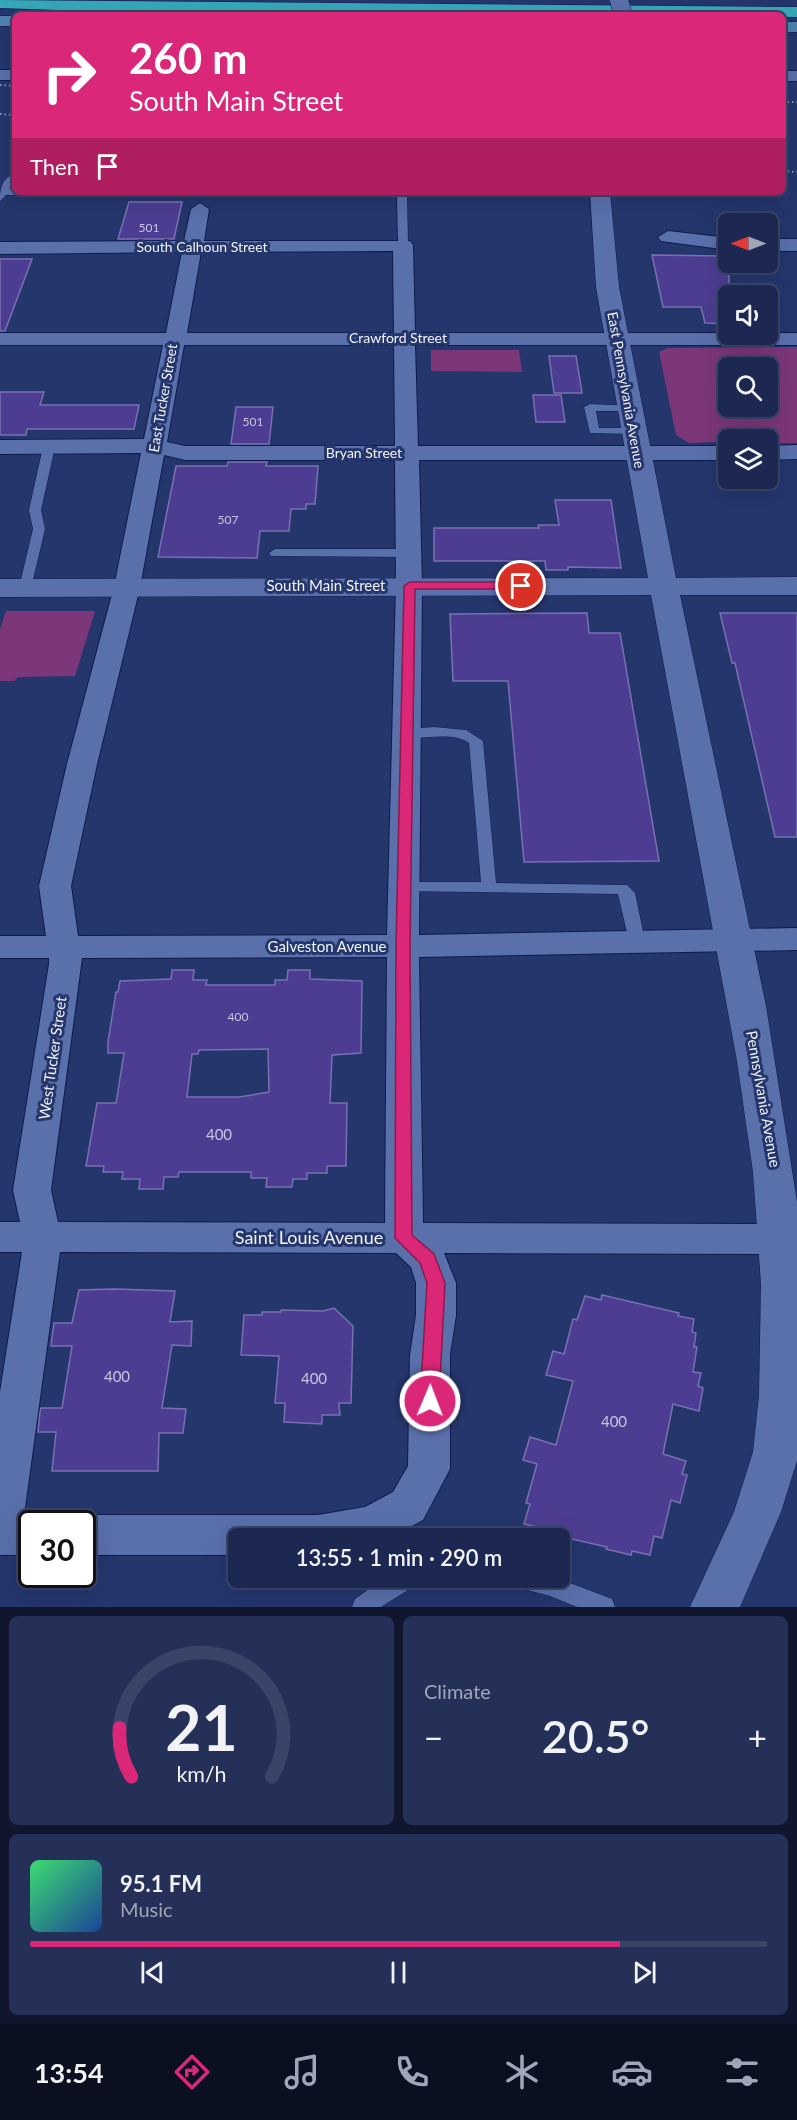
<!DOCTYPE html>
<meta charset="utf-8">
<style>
body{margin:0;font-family:Lato,sans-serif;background:#253059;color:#f1f3f6;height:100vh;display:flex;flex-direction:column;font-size:22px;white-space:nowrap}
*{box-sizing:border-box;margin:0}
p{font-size:20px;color:#a0a6b8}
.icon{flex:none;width:33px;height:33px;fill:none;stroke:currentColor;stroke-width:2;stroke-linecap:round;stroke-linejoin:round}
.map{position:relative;height:1607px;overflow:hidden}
.side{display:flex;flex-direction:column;gap:9px;padding:9px;background:#0f162d;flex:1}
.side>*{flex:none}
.banner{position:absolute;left:12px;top:12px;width:774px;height:183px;border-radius:9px;box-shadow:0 6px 24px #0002,0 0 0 2px #3a4469;background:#db2777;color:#fff;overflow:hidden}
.needle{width:39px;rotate:270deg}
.fabs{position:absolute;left:718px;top:213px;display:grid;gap:12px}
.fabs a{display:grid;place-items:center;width:60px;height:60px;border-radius:9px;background:#1c2852;box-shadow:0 6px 24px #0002,0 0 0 2px #3a4469;font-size:30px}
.speed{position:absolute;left:18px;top:1510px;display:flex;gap:12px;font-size:30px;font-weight:700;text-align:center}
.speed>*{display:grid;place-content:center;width:78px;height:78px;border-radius:50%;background:#1c2852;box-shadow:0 6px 24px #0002,0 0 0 2px #3a4469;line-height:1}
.speed .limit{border:3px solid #111;border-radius:9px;background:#fff;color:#111}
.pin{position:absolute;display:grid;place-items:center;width:51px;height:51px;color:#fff;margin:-26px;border:3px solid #fff;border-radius:50%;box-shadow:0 2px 6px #0007}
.me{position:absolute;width:66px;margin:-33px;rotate:1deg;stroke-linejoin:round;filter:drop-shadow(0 0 4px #0008)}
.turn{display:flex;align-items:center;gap:21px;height:126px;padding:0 18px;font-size:27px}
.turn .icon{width:78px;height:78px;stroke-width:2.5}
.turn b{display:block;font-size:42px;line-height:51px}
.then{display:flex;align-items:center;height:57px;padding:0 18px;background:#0003;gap:12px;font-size:22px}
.big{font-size:45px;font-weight:600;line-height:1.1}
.side .card{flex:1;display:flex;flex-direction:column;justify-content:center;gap:9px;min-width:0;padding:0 21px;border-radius:9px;background:#253059}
.side .dial{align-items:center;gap:0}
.dial svg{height:156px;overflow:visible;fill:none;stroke:#3a4469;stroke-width:7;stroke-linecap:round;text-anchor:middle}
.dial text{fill:#f1f3f6;stroke:none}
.song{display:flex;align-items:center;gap:18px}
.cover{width:72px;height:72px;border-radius:9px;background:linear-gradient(135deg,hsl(140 70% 55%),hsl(220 70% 35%))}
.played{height:6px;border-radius:3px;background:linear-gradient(90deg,#db2777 80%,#3a4469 80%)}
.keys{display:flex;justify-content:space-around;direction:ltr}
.heat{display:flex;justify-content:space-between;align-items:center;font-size:33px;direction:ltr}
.side .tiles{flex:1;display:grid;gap:9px;grid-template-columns:1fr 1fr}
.card:last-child{grid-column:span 2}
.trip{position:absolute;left:228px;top:1528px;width:342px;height:60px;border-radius:9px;background:#1c2852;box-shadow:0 6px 24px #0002,0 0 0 2px #3a4469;font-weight:600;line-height:60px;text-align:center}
.menu{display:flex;height:96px;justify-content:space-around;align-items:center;background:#0b1021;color:#a0a6b8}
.menu .icon{width:42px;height:42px}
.menu .current{color:#db2777}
.menu b{font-size:27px;color:#f1f3f6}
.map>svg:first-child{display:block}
.green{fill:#7b3779;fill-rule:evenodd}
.building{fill:#4d3d92;stroke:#7871b1;stroke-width:1.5;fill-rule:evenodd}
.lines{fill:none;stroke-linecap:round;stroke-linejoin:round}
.service-casing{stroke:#0f1b4f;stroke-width:1}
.minor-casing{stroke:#0f1b4f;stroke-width:2}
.tertiary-casing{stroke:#0f1b4f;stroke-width:1}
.secondary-casing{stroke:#0f1b4f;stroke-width:1}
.motorway-casing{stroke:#0f1b4f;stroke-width:1}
.service{fill:#5a70ab;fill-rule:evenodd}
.minor{fill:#5a70ab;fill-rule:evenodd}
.tertiary{fill:#5a70ab;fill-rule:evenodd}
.secondary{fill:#5081af;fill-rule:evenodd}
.motorway{fill:#37a8b8;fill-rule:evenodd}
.rail{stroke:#8d97b5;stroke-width:2;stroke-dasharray:1.5 3;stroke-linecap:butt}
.tertiary-bridge-casing{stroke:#0f1b4f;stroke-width:19;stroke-linecap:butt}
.tertiary-bridge{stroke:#5a70ab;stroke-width:18}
.route{fill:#db2777;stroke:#8e194d;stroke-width:1.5}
.labels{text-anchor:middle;stroke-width:6;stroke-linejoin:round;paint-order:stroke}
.number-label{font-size:12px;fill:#c7c6df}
.far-street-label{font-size:14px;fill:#f0f3f9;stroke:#25366d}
.street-label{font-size:15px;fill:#f0f3f9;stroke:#25366d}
.near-number-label{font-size:15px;fill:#c7c6df}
.near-street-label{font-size:18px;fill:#f0f3f9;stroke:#25366d}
</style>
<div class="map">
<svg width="797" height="1607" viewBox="0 0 797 1607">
<rect width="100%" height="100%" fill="#25366d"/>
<g class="green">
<path d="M797 347V443H768V440L689 443 676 435 659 352 668 348ZM729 368H768V406H729Z"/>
<polygon points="431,350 519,350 522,372 431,371"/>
<polygon points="6,611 95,611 75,676 18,677 14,681 0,681 0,629"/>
</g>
<g class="building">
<polygon points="129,202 182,202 174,239 118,239"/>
<polygon points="652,255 724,256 729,271 729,324 705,323 701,307 663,307"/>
<polygon points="0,259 32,259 5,331 0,331"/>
<polygon points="549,356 576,356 582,393 554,393"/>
<polygon points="0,392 44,392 40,405 139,405 134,429 27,429 26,435 0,435"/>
<polygon points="533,395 561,395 565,422 536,422"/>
<polygon points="236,407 273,407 269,444 231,444"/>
<polygon points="228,462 267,462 266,466 318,466 315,504 306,504 306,509 291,509 289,531 260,531 257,558 158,557 176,466 227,466"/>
<polygon points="555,500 611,500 621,568 568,567 568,570 546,570 545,561 434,561 434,528 539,528 538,525 559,525"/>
<polygon points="587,613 589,633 620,633 659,861 524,862 508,681 453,681 450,614"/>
<polygon points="720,613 797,613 797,837 775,837 735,663 732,663"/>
<path d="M172 970H194L193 980H207L206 985H275V980H287L288 970H310V979L362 981 361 1053 332 1055 330 1103H347L346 1166H327V1173H307V1179H293L292 1187H266L267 1178H251V1172H179L178 1177H164L163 1189H139L140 1179H122L123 1172H103L104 1166H86L97 1103H116L117 1097 124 1053H108V1042L116 992H118L120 981 171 979ZM268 1049 269 1092 240 1097H187L192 1054H198L199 1050Z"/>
<polygon points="114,1289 175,1291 170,1322 192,1321 191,1346 172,1345 162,1408 186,1409 183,1433 159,1433 158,1471 52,1471 56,1432 38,1432 40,1411 41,1408 62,1408 72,1346 51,1346 54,1323 72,1323 79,1290"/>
<polygon points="602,1295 679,1313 678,1316 694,1319 692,1332 696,1333 694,1347 697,1347 693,1372 701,1373 698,1386 703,1388 699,1411 673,1404 663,1454 686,1461 682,1474 687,1475 680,1503 671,1500 662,1538 654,1536 650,1555 632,1551 631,1555 606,1549 607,1547 541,1532 542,1528 524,1524 530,1504 526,1503 537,1464 523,1460 530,1437 556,1445 573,1381 546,1375 553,1351 564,1354 573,1319 577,1320 585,1296 601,1300"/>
<polygon points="334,1308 353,1326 351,1403 339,1403 340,1415 322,1415 322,1424 284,1422 285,1403 275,1403 279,1356 241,1355 244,1315 262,1315 262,1312 281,1312 281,1310 323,1311"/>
</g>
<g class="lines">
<g class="service-casing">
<g id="service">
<path d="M15 174V180L9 189H15V192H156L151 195H6L0 201C0 188 2 178 15 174Z"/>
<polygon points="397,192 407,192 408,245 403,248 398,245"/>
<polygon points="590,404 633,406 635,408 629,411 596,411 599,428 633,428 639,431 633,434 590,433 584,407"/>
<polygon points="49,444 55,447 41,510 45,529 31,588 25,592 19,588 33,529 29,510 43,447"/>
<polygon points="275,549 409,549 415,553 409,557 271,556 269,553"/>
<path d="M434 727 466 730 483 741 496 883 627 885 635 893 645 941 643 945H631L629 941 618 894 398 891 396 887 404 882H481L469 743C449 728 411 745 400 733L407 729Z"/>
<polygon points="385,1578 419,1578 416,1585 381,1607 352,1607 355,1599"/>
<polygon points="506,1578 557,1578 612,1599 615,1607 577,1607 550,1596 509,1585"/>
</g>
</g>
<g class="minor-casing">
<g id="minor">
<rect x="0" y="70" width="15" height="10"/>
<rect x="783" y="71" width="14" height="10"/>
<path d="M200 203 209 209 204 241H410L413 245 415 333H797V345H415L418 446H729V460H419L422 586 419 935 797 928V950L419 957 423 1223 797 1224V1254L444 1253 456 1283V1315L450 1355V1469L423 1520 388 1539H238V1555H82V1524H65L67 1521 82 1515H318L365 1507 393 1492 408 1466 410 1355 416 1315V1283L411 1267 396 1253 60 1252 24 1515 47 1521 49 1524H32V1555H0V1392L22 1252H0V1222H20L13 1190 49 964V958H0V936H46L39 886 67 764 114 587 141 453 0 454V440L144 439 163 345H0V333H166L182 252 0 254V242L184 241 191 209ZM393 251 394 333H187L201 252ZM184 345H394L395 446H185L167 442ZM164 455 185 460H395L396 586 387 935 78 936 71 886 97 764 140 587ZM387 957 385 1223 58 1222 51 1190 82 958Z"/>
<polygon points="668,231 729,238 729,250 661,241 658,237"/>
<rect x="768" y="239" width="29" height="12"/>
<polygon points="797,445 797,459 768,460 768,446"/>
</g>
</g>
<g class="tertiary-casing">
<polygon id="tertiary" points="590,192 610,192 619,287 676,578 797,577 797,595 680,595 766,1006 797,1202 797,1461 781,1512 740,1607 690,1607 734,1512 753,1452 759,1396 761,1284 753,1172 737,1061 651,595 0,597 0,579 648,578 596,287"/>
</g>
<g class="secondary-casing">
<g id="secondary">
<rect x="0" y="16" width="15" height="10"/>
<rect x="783" y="22" width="14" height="10"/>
</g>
</g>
<g class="motorway-casing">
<polygon id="motorway" points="0,0 797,7 797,17 144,13 0,8"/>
</g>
<use href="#service" class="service"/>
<use href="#minor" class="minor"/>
<use href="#tertiary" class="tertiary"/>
<use href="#secondary" class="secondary"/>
<use href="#motorway" class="motorway"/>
<g class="rail">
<polyline points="0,85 15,86"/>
<polyline points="783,102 797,102"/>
<polyline points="0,114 15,115"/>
<polyline points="783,171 797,172"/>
</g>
<g class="tertiary-bridge-casing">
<polyline id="tertiary-bridge" points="619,0 623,15"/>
</g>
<use href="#tertiary-bridge" class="tertiary-bridge"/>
</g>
<polygon class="route" points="410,582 521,582 527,586 521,589 415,589 410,946 412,1235 434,1254 445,1283 439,1401 436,1407 430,1409 423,1407 420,1401 427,1283 420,1263 395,1238 396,946 404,586"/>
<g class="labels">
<g class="number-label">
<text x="149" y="232">501</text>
<text x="253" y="426">501</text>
<text x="228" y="524">507</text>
<text x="238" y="1021">400</text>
</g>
<g class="far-street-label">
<text x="202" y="252">South Calhoun Street</text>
<text x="398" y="343">Crawford Street</text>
<text transform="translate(626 390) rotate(80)" y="5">East Pennsylvania Avenue</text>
<text transform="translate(163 398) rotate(-80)" y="5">East Tucker Street</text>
<text x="364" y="458">Bryan Street</text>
</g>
<g class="street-label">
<text x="326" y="591">South Main Street</text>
<text x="327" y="952">Galveston Avenue</text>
<text transform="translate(53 1058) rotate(-82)" y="5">West Tucker Street</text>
<text transform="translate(763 1099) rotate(80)" y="5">Pennsylvania Avenue</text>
</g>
<g class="near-number-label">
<text x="219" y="1140">400</text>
<text x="117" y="1382">400</text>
<text x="314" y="1384">400</text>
<text x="614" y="1427">400</text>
</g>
<g class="near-street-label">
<text x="309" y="1244">Saint Louis Avenue</text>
</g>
</g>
</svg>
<div class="fabs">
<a><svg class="needle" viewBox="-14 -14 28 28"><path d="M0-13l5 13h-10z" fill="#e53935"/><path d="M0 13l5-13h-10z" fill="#a0a6b8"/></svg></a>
<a><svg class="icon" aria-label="sound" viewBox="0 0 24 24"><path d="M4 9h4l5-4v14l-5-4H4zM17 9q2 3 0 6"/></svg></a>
<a><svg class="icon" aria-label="search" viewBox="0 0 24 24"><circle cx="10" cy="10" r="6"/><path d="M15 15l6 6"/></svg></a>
<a><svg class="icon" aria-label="layers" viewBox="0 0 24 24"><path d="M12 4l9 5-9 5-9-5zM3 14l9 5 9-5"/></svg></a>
</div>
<div class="speed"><div class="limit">30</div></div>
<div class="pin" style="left:521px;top:586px;background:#d93025"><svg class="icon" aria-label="arrive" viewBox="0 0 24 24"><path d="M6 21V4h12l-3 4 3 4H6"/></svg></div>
<svg class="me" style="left:430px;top:1401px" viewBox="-20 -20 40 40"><circle r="17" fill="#db2777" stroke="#fff" stroke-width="3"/><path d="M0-11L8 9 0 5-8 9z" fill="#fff"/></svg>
<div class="trip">13:55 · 1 min · 290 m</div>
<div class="banner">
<div class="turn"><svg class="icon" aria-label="right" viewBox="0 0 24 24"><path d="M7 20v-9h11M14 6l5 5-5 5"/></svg><div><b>260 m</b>South Main Street</div></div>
<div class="then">Then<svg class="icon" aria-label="arrive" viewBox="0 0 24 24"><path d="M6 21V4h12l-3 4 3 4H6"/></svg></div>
</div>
</div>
<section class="side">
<div class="tiles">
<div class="card dial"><svg viewBox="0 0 100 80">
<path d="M14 69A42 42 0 1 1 86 69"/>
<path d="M14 69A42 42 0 0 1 8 44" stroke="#db2777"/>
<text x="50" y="56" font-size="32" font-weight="700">21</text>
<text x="50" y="72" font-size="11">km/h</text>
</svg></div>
<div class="card"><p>Climate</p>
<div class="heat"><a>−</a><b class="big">20.5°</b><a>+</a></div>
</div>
<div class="card">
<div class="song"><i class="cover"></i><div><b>95.1 FM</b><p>Music</p></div></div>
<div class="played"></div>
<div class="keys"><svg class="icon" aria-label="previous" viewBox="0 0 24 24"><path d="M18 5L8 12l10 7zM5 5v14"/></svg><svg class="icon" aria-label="pause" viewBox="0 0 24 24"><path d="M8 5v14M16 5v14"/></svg><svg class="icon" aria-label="next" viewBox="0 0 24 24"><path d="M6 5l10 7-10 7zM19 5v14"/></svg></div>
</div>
</div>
</section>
<nav class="menu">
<b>13:54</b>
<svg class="icon current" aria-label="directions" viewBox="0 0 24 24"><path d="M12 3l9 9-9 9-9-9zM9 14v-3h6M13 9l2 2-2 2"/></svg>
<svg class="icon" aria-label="music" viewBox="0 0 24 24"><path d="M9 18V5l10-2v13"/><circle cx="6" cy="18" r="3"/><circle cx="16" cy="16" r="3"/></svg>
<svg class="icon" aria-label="phone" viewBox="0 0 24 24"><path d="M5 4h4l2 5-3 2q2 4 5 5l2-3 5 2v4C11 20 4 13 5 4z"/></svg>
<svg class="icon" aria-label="climate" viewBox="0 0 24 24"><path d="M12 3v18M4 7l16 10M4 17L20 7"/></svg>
<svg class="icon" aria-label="car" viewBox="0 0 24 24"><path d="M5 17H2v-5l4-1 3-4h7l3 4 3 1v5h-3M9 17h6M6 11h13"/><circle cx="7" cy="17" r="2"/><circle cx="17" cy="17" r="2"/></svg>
<svg class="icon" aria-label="filters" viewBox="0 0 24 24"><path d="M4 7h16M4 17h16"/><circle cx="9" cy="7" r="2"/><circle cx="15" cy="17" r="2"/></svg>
</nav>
